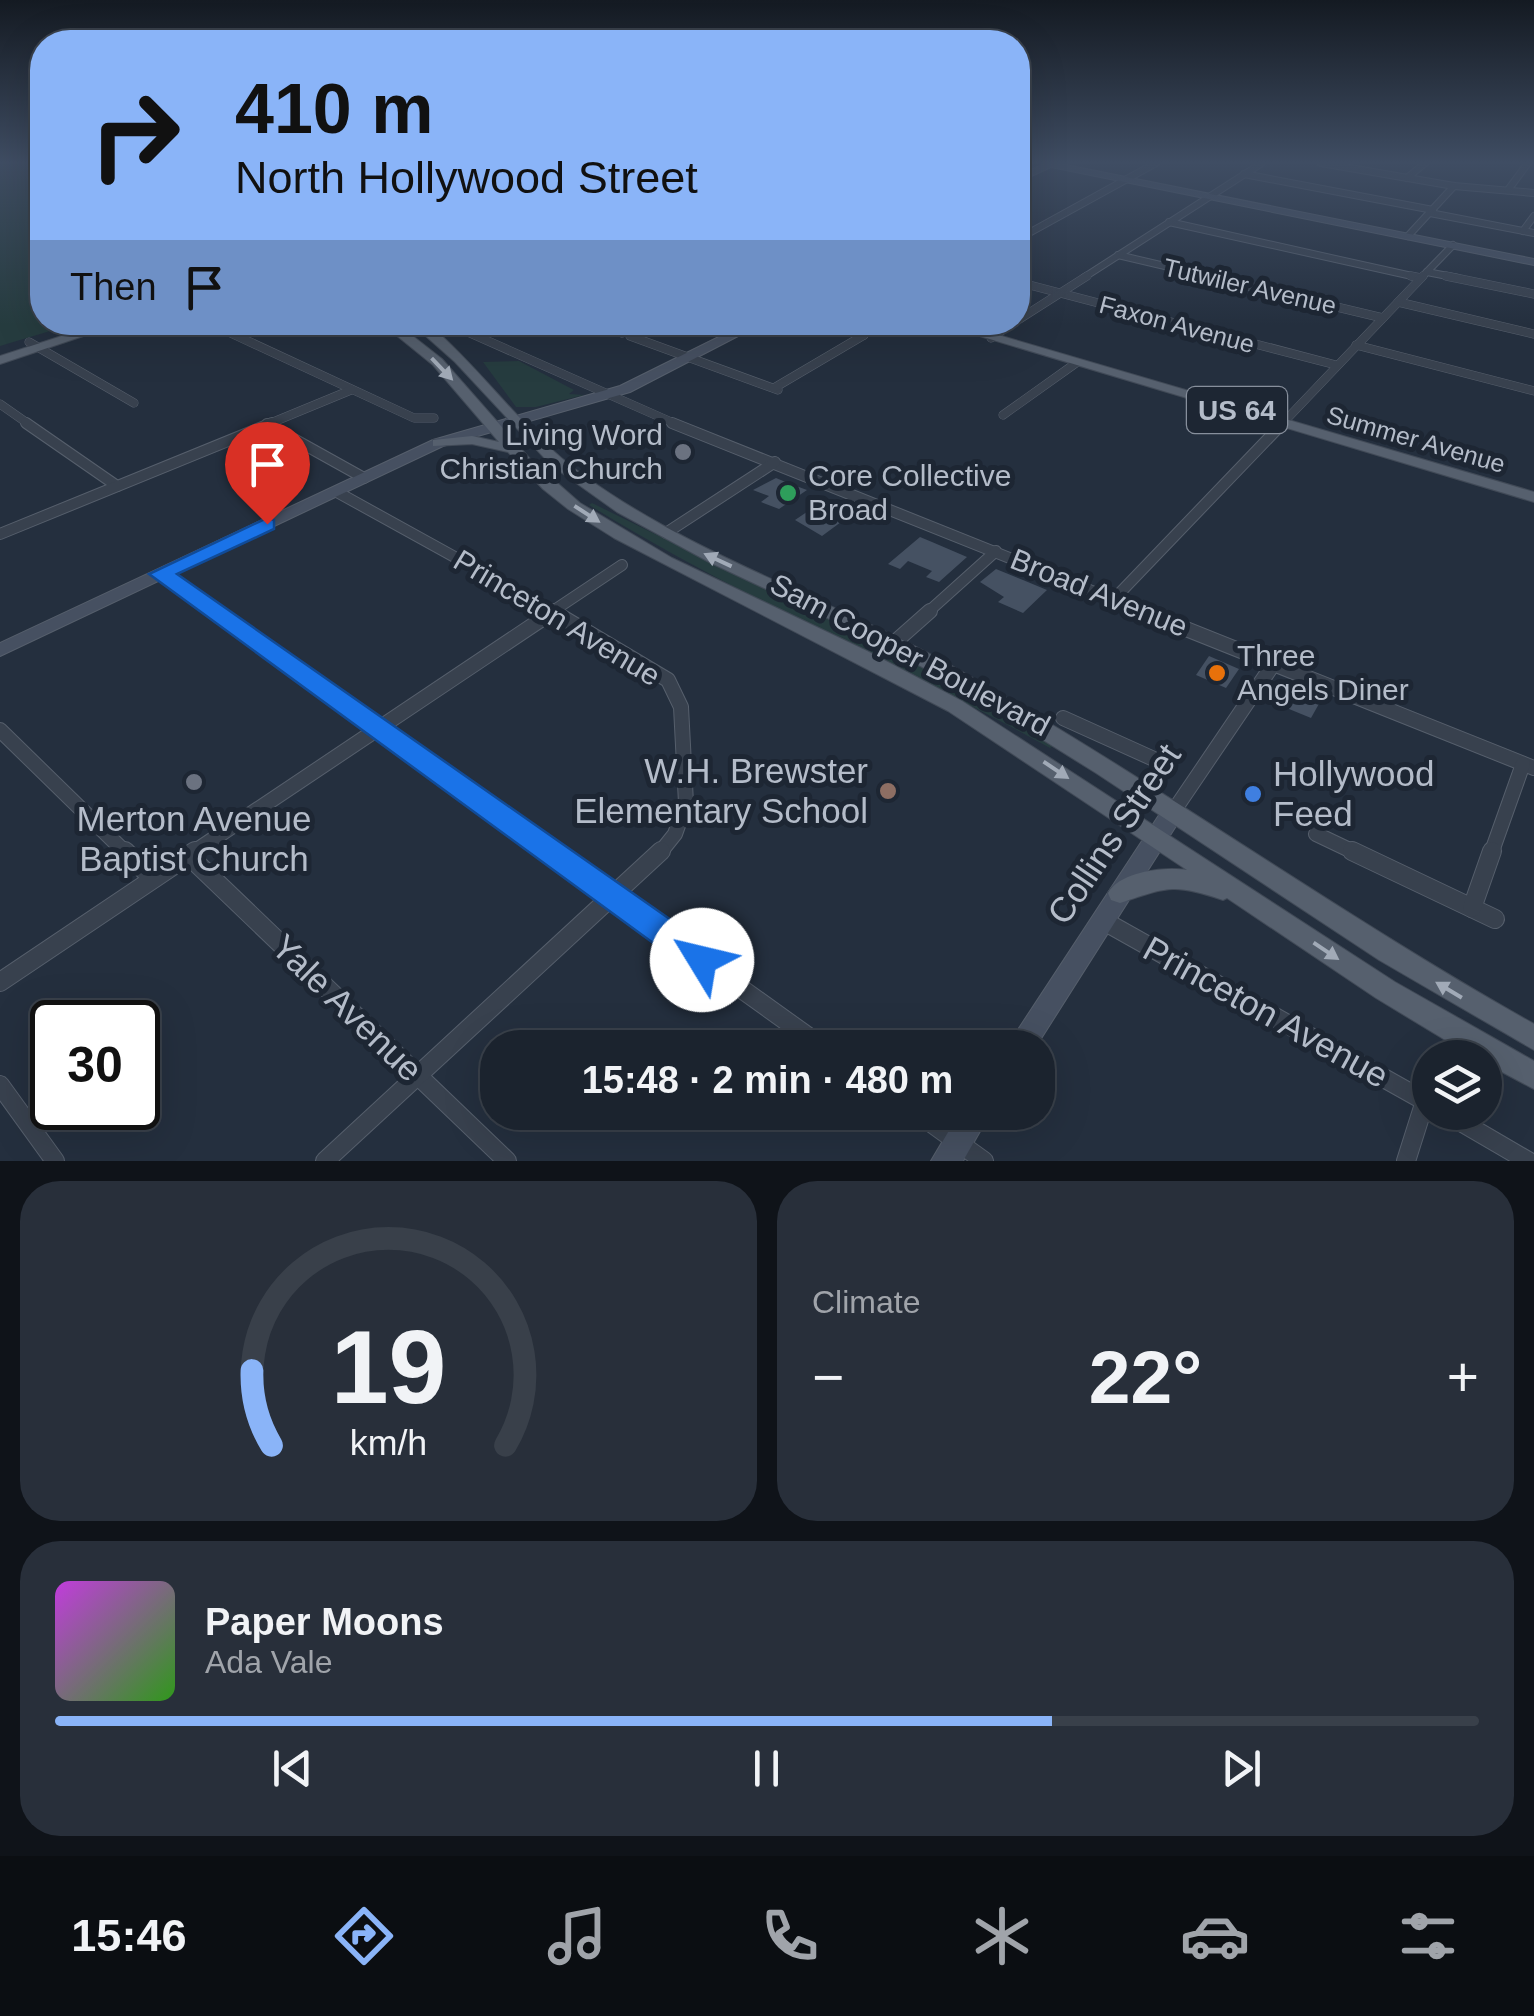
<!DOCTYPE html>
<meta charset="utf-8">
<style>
body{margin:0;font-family:Helvetica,sans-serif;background:#282f3a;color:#f1f3f6;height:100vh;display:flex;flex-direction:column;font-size:38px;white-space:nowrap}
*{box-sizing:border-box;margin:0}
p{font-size:32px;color:#a0a4aa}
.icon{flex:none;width:55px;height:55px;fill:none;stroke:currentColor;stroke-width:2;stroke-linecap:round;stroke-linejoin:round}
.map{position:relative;height:1161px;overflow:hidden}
.panel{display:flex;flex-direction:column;gap:20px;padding:20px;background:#0f1319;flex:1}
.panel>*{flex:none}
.banner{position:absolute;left:30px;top:30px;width:1000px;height:305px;border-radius:40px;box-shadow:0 10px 40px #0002,0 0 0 2px #39404a;background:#8ab4f8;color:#111;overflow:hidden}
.tools{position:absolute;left:1412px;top:1040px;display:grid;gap:20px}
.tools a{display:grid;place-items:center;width:90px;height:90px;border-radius:50%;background:#1b232e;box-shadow:0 10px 40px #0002,0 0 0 2px #39404a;font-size:50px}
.speed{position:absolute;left:30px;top:1000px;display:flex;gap:20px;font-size:50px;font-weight:700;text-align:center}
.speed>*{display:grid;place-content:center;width:130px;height:130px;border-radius:50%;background:#1b232e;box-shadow:0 10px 40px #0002,0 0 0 2px #39404a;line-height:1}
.speed .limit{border:5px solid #111;border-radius:15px;background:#fff;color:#111}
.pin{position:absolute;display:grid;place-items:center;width:85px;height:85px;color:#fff;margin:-102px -42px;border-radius:50% 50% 50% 0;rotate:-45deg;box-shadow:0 0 10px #0007}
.pin .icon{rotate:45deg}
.me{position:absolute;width:110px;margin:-55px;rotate:306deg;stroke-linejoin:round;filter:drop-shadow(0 0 8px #0008)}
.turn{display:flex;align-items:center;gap:35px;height:210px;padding:0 40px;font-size:45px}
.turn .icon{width:130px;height:130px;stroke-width:2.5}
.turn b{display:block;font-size:70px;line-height:85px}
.then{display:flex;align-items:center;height:95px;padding:0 40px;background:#0003;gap:20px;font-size:38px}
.big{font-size:75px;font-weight:600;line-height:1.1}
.panel .widget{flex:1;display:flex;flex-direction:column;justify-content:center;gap:15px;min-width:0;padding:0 35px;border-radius:40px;background:#282f3a}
.panel .dial{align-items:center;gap:0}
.dial svg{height:260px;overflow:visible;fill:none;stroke:#39404a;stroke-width:7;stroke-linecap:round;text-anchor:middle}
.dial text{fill:#f1f3f6;stroke:none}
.song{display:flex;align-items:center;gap:30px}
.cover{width:120px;height:120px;border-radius:15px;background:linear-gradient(135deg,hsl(290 70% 55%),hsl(110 70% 35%))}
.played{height:10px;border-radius:5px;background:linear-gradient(90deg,#8ab4f8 70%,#39404a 70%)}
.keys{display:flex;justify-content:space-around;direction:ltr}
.heat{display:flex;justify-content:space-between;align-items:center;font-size:55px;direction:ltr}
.panel .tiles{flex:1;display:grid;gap:20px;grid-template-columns:1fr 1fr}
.widget:last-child{grid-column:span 2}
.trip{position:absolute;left:480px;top:1030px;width:575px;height:100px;border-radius:40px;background:#1b232e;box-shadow:0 10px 40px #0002,0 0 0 2px #39404a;font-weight:600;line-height:100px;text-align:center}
.dock{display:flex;height:160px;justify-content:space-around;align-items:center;background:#0b0e12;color:#a0a4aa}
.dock .icon{width:70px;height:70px}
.dock .current{color:#8ab4f8}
.dock b{font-size:45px;color:#f1f3f6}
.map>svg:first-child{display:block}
.green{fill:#263c3f}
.building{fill:#455162}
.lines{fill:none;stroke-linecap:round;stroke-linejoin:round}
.street-far4-casing{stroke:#565f6c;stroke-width:8}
.street-far3-casing{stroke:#565f6c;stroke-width:9}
.street-far2-casing{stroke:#565f6c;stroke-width:12}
.street-far1-casing{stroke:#565f6c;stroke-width:16}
.street-casing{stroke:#565f6c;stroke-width:20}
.secondary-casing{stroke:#565f6c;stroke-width:2}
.primary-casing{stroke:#414a57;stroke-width:2}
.street-far4{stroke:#38414e;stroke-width:6}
.street-far3{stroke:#38414e;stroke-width:8}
.street-far2{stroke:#38414e;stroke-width:10}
.street-far1{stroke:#38414e;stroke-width:14}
.street{stroke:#38414e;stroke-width:18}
.secondary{fill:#465061;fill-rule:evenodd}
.primary{fill:#56606e;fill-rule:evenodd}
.oneway{fill:#a1aab7}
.route{fill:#1a73e8;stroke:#114b97;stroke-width:2.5}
.worship-dot{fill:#6b7280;stroke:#1d2633;stroke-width:4}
.leisure-dot{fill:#2e9e5b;stroke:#1d2633;stroke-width:4}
.food-dot{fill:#e8710a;stroke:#1d2633;stroke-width:4}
.education-dot{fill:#8d6e63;stroke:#1d2633;stroke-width:4}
.shop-dot{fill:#3f7fe0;stroke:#1d2633;stroke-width:4}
.labels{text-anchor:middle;stroke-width:10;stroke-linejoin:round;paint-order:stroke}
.far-street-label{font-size:25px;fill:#b4bcc9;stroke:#1d2633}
.shield{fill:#1d2633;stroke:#878f9c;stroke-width:2.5}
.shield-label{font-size:28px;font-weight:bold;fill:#b4bcc9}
.poi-label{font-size:30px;fill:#b4bcc9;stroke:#1d2633;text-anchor:start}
.street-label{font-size:30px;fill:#b4bcc9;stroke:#1d2633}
.near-poi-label{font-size:35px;fill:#b4bcc9;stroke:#1d2633;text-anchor:end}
.near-street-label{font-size:35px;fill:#b4bcc9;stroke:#1d2633}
</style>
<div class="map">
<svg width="1534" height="1161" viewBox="0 0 1534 1161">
<rect width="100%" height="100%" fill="#242f3e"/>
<g class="green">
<polygon points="0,163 42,163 42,322 77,323 0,346"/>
<polygon points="519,361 574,390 569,394 584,395 536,407 516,407 483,362"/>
<path d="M592 503 911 660 1054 745 1050 748C898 664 736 596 589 505Z"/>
</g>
<g class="building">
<polygon points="776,478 788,483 807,490 779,509 761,502 769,496 753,490"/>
<polygon points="826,499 856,511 822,536 795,520"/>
<polygon points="920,537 932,542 967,557 939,582 926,577 932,571 908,561 900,569 888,564"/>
<polygon points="996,569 1023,580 1047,590 1023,613 998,602 1004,597 980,582"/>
<polygon points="1209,656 1239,669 1226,688 1196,675"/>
<polygon points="1281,685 1320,702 1311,718 1267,700 1276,686"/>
</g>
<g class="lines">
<g class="street-far4-casing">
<g id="street-far4">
<polyline points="1321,163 1454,186 1534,193"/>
<polyline points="1244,174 1433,210"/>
<polyline points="1407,178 1425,163"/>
<polyline points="1508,190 1528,163"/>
<polyline points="1430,213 1534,233"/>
<polyline points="1169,222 1421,278"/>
<polyline points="1523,231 1534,216"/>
<polyline points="1408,236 1454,186"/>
<polyline points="1018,239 1156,163"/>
<polyline points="1118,255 1216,278"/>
<polyline points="1427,272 1458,278"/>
<polyline points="1083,278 1262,163"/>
<polyline points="1421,278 1453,245"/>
</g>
</g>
<g class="street-far3-casing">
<g id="street-far3">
<polyline points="1206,276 1383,318"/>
<polyline points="1411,276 1421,278"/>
<polyline points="1446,276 1534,294"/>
<polyline points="1018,282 1336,365"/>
<polyline points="1398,302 1534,334"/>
<polyline points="1018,320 1087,276"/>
<polyline points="207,322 414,418 434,418"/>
<polyline points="445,322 678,425"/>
<polyline points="594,322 622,333"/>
<polyline points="824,322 864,335"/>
<polyline points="630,336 778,390"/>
<polyline points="991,338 1014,322"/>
<polyline points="29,342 134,403"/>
<polyline points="1356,345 1534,391"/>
<polyline points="774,388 864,335"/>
<polyline points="0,404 30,425"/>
<polyline points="1003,415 1076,363"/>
<polyline points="266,425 351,390"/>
<polyline points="1281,425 1423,276"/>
</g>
</g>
<g class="street-far2-casing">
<g id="street-far2">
<polyline points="26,423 117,486"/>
<polyline points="672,423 1147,613"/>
<polyline points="267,424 364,478"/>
<polyline points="337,492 556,613"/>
<polyline points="666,533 775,462"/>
<polyline points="0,534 272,423"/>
<polyline points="161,574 216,613"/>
<polyline points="1114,599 1283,423"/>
<polyline points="550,613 622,565"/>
<polyline points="927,613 996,551"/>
</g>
</g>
<g class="street-far1-casing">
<g id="street-far1">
<polyline points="212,611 552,854"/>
<polyline points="552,611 668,680 681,707 686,803 675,834 659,854"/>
<polyline points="1141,611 1534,768"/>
<polyline points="895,642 930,611"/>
<polyline points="1063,718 1156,760"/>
<polyline points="0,730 127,854"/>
<polyline points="1173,812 1274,663"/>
<polyline points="1316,834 1358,854"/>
<polyline points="191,854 554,611"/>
<polyline points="1491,854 1523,764"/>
</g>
</g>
<g class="street-casing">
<g id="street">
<polyline points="125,851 152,878"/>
<polyline points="549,851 824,1048"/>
<polyline points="1352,851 1495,919"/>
<polyline points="188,855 507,1161"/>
<polyline points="1472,908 1492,851"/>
<polyline points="1102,920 1430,1104"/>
<polyline points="0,982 195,851"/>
<polyline points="0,1085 55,1161"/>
<polyline points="916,1112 984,1161"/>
<polyline points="1444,1112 1528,1161"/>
<polyline points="325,1161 661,851"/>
<polyline points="1406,1161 1425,1101"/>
</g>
</g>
<g class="secondary-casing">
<g id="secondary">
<polygon points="1046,163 1056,163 1534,259 1534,265 1051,167 1018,182 1018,176"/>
<polygon points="749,322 765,322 630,392 443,446 0,656 0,643 433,440 620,386"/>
<polygon points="1173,804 1181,806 1184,812 1181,818 1035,1048 1006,1048 1165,806"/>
<polygon points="960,1112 991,1112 963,1161 931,1161"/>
</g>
</g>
<g class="primary-casing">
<g id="primary">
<polygon points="105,322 125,322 0,364 0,356"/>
<path d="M380 322H395L442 359 530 459 580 503 672 558 867 651 962 701 1395 982 1534 1061V1089L1485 1063V1058H1475L1376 998 1227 898 1223 900C1173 883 1168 887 1120 903L1111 900 1108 893C1121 871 1164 867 1187 870L948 711 614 538 568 509 543 489 508 452 472 444 433 446V440L472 436 499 442 433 365Z"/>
<path d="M410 322H424L443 337C491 382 530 437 583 475 700 560 842 602 966 674 1159 784 1340 915 1534 1024V1050L1379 960 1096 773 952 683 857 632 711 563 617 512 551 465 455 362Z"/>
<polygon points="933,322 954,322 1534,492 1534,502"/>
</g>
</g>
<use href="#street-far4" class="street-far4"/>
<use href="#street-far3" class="street-far3"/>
<use href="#street-far2" class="street-far2"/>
<use href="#street-far1" class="street-far1"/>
<use href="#street" class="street"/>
<use href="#secondary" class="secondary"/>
<use href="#primary" class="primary"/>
</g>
<defs><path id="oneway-solid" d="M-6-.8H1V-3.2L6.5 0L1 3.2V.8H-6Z" transform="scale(2.5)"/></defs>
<g class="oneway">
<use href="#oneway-solid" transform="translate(442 369) rotate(46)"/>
<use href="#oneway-solid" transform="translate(587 514) rotate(33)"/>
<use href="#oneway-solid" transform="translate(718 560) rotate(-155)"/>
<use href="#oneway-solid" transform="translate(1056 770) rotate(34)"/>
<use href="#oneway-solid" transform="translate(1326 951) rotate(34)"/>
<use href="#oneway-solid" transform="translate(1449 990) rotate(-149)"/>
</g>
<linearGradient id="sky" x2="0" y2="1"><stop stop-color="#141a22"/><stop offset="0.5" stop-color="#3f4d63"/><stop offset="1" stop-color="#3f4d63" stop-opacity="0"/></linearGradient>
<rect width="1534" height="325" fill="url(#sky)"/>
<polygon class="route" points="267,518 274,520 274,529 177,574 714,950 719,960 714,970 702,975 690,970 149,574"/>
<g class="worship-dot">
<circle cx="683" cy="452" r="10"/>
<circle cx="194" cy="782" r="10"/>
</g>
<circle class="leisure-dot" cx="788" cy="493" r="10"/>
<circle class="food-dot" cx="1217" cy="673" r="10"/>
<circle class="education-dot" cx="888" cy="791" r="10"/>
<circle class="shop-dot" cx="1253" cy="794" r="10"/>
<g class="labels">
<g class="far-street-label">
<text transform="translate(1250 286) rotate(13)" y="9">Tutwiler Avenue</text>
<text transform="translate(1177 324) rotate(15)" y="9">Faxon Avenue</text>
<text transform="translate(1416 439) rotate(16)" y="9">Summer Avenue</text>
</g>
<rect class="shield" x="1187" y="387" width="100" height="46" rx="8"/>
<g class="shield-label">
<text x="1237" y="420">US 64</text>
</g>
<g class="poi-label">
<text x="663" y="445" text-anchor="end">Living Word<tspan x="663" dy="34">Christian Church</tspan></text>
<text x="808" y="486">Core Collective<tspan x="808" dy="34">Broad</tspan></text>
<text x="1237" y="666">Three<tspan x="1237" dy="34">Angels Diner</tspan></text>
</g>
<g class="street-label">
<text transform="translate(1099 593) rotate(22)" y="10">Broad Avenue</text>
<text transform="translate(557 618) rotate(31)" y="10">Princeton Avenue</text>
<text transform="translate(910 655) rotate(28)" y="10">Sam Cooper Boulevard</text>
</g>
<g class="near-poi-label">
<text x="868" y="783">W.H. Brewster<tspan x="868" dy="40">Elementary School</tspan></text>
<text x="1273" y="786" text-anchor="start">Hollywood<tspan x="1273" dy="40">Feed</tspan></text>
<text x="194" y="831" text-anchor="middle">Merton Avenue<tspan x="194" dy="40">Baptist Church</tspan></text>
</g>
<g class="near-street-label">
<text transform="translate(1114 834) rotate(-56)" y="12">Collins Street</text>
<text transform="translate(347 1008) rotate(44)" y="12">Yale Avenue</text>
<text transform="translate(1266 1012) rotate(29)" y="12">Princeton Avenue</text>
</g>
</g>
</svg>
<div class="tools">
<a><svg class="icon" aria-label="layers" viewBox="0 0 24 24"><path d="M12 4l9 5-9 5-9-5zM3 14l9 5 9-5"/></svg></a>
</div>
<div class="speed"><div class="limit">30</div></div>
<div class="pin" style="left:267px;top:524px;background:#d93025"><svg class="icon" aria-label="arrive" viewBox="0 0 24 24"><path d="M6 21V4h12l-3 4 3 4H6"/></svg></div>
<svg class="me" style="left:702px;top:960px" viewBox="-20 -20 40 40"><circle r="19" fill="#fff"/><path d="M0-13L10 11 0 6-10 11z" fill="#1a73e8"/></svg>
<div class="trip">15:48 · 2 min · 480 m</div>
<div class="banner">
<div class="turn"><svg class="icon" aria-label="right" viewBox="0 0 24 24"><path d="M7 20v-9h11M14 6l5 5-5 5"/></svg><div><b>410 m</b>North Hollywood Street</div></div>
<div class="then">Then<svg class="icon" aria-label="arrive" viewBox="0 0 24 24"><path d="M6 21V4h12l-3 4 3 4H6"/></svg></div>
</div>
</div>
<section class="panel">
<div class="tiles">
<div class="widget dial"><svg viewBox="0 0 100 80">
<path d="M14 69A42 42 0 1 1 86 69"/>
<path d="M14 69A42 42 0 0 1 8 46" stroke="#8ab4f8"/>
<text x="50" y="56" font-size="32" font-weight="700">19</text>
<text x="50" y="72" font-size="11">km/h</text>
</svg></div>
<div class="widget"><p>Climate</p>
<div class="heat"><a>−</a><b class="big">22°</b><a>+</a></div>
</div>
<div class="widget">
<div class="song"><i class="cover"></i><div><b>Paper Moons</b><p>Ada Vale</p></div></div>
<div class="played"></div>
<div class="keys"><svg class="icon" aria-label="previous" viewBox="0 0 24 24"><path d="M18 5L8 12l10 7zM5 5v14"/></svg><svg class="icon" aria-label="pause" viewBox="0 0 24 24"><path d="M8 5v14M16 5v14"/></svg><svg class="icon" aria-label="next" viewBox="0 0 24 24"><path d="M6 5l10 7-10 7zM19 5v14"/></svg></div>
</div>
</div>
</section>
<nav class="dock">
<b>15:46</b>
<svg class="icon current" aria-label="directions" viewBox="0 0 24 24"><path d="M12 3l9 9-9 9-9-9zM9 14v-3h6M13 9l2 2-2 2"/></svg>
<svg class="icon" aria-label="music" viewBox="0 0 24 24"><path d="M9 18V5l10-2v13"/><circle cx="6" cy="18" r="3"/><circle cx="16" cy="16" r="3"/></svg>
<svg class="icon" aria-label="phone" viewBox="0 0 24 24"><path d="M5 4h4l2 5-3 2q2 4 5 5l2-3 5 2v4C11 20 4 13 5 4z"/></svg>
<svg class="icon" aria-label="climate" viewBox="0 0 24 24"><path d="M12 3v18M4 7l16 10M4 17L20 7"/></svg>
<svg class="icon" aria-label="car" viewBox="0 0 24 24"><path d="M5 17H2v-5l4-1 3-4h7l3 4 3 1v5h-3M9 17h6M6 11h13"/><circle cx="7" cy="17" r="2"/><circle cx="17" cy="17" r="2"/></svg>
<svg class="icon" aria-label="filters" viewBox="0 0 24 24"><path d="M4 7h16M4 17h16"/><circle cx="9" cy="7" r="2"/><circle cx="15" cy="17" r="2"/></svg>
</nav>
